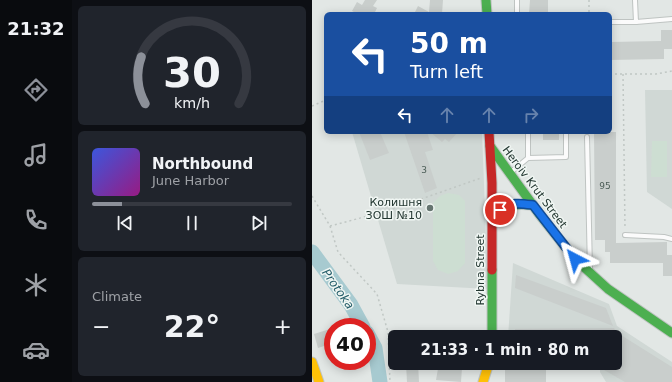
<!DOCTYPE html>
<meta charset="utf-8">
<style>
body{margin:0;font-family:"DejaVu Sans",sans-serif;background:#20242c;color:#f1f3f6;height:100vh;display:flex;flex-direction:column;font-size:15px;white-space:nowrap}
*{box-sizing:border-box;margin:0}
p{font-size:13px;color:#9ea1a6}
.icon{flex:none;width:22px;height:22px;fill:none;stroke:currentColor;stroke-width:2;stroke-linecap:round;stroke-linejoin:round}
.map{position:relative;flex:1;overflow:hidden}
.sheet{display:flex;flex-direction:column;gap:6px;padding:6px;background:#0d0f14;width:240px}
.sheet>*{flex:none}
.banner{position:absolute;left:12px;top:12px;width:288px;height:122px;border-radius:6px;box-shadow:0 2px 10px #0003;background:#1a4fa0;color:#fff;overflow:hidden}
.speed{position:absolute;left:12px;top:318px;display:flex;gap:8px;font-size:20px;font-weight:700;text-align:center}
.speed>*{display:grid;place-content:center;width:52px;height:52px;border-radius:50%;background:#171b24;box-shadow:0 2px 10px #0003;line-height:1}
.speed .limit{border:6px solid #d22;background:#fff;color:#111}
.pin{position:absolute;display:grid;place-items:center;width:34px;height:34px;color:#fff;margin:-17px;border:2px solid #fff;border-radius:50%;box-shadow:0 1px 4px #0007}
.me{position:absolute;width:44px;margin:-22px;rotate:321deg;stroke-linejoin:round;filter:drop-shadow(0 0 3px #0008)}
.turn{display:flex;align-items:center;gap:14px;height:84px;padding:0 20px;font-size:18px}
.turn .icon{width:52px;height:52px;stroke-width:2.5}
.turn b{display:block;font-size:28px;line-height:34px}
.lanes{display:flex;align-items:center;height:38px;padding:0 20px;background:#0003;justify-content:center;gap:20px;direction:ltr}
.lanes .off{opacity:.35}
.big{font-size:30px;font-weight:700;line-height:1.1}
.sheet .tile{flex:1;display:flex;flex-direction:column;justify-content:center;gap:6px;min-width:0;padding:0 14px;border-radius:6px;background:#20242c}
.sheet .dial{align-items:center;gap:0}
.dial svg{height:104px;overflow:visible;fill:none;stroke:#363941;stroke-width:7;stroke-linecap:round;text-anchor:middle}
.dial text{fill:#f1f3f6;stroke:none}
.song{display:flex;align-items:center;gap:12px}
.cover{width:48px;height:48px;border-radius:6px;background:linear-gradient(135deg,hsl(230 70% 55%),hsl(310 70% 35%))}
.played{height:4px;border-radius:2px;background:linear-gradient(90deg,#8c9099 15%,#363941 15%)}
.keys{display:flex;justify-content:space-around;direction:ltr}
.heat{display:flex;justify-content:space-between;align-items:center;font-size:22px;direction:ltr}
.trip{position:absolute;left:76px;top:330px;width:234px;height:40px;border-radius:6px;background:#171b24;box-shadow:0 2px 10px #0003;font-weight:700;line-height:40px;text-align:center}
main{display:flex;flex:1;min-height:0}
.menu{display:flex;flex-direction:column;width:72px;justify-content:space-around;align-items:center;background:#090b0e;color:#9ea1a6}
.menu .icon{width:28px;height:28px}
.menu .selected{color:#8c9099}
.menu b{font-size:18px;color:#f1f3f6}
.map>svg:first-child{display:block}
.built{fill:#d0d8d5}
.green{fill:#cdded2}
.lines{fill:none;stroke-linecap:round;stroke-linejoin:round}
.river{stroke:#a7cad0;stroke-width:15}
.building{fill:#c9cecc}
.lane-casing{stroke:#bfc4c2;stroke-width:6}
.fast-casing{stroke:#bfc4c2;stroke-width:11}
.slow-casing{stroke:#bfc4c2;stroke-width:11}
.jam-casing{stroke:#bfc4c2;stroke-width:11}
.path{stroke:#c0c7c4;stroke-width:1.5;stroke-dasharray:2 3;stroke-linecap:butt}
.lane{stroke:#fbfbfb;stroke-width:4}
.fast{stroke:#4caf50;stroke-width:9}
.slow{stroke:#ffc107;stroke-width:9}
.jam{stroke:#c62828;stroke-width:9}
.route-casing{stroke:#114b97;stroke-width:10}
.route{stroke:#1a73e8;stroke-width:7}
.poi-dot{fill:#667570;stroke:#f0f6f3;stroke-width:1.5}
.labels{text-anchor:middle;stroke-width:3;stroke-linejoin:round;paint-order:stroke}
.number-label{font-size:9px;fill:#4d5e58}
.street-label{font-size:11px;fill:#233731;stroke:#f0f6f3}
.poi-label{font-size:11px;fill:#233731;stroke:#f0f6f3;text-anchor:end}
.water-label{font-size:12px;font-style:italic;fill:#255e6a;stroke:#f0f6f3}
</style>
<main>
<nav class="menu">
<b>21:32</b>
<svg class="icon selected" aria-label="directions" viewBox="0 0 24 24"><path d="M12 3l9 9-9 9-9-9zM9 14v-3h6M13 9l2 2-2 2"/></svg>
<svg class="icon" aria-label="music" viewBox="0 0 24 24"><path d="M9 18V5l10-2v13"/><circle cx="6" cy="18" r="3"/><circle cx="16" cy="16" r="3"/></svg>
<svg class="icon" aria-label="phone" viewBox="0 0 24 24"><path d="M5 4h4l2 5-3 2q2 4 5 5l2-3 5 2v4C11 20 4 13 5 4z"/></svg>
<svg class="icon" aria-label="climate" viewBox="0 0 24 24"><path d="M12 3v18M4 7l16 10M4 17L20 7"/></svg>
<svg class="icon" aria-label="car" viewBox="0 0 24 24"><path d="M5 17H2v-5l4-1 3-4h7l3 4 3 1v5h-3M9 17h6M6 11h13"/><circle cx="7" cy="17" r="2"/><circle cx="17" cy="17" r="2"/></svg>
</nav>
<section class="sheet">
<div class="tile dial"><svg viewBox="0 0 100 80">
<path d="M14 69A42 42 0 1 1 86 69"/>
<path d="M14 69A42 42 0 0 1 11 33" stroke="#8c9099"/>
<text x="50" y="56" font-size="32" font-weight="700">30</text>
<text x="50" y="72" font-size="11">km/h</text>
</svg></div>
<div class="tile">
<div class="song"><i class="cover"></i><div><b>Northbound</b><p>June Harbor</p></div></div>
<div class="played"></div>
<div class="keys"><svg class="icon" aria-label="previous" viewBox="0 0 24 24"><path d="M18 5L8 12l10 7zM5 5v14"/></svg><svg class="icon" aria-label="pause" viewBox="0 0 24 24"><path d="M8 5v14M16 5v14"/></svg><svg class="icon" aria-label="next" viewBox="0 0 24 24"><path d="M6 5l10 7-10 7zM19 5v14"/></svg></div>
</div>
<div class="tile"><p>Climate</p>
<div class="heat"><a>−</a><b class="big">22°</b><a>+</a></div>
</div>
</section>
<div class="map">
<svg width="360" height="382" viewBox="0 0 360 382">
<rect width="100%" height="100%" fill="#e2e7e5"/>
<g class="built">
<polygon points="333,90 360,90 360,209 335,192"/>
<polygon points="40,132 170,132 176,289 85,284"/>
<polygon points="201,263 297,304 305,326 360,362 360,382 294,382 288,372 288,365 246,363 303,363 303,337 196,337"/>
</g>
<g class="green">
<polygon points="340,141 355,141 355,177 339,177"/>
<polygon points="136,193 147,195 153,201 153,263 146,271 136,274 126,270 121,261 121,203 128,196"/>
</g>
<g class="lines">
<g class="river">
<polyline points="0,252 39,305 51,327"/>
<polyline points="55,333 63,348 68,382"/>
</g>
</g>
<g class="building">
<polygon points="53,0 65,0 61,6 65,8 62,14 46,14 40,11 45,2 50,5"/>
<polygon points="118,0 131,0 130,14 102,14 106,6 117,12"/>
<polygon points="218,0 236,0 236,14 217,14"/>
<polygon points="349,30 360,30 360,49 352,49 352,59 298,60 298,42 349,41"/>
<polygon points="47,132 68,132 77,153 58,160"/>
<polygon points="92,132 115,132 121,150 113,152 125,188 113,193"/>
<polygon points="118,132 146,132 137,142 133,139 130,142"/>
<rect x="231" y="132" width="16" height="8"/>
<polygon points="282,132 304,132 304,243 355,242 355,255 360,255 360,276 351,276 351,263 298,263 298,252 293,252 293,240 283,240"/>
<polygon points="204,275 294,308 301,326 203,288"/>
<polygon points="302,328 304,332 360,367 360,382 313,382 292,370 295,363 303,363 303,337 203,337 203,329"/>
<polygon points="18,329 21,343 6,348 2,334"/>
<polygon points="106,363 107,382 95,382 94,364"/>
<polygon points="127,363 140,363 139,366 150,368 149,382 124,380"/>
<rect x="193" y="366" width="41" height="16"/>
</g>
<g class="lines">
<g class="lane-casing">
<g id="lane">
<polyline points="205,0 205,14"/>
<polyline points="323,0 324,22 360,19"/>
<polyline points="298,22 324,22"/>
<polyline points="216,132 216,158"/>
<polyline points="275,137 278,270"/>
<polyline points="199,172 216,158 254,157 254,132"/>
<polyline points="313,235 352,237 360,239"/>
</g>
</g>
<g class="fast-casing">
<g id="fast">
<polyline points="174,0 175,14"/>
<polyline points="178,146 228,215 263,259 296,289 360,333"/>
<path d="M181 223C193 204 199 203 221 205"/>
<polyline points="180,337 180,270"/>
</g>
</g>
<g class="slow-casing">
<g id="slow">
<polyline points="0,362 7,382"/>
<polyline points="171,382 177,363"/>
</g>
</g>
<g class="jam-casing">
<polyline id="jam" points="177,132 180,183 180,270"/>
</g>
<g class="path">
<polyline points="277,0 277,14"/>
<polyline points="298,74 344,74 360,71"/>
<polyline points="311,74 313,229"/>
<polyline points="0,106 14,100"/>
<polyline points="0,196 18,226 75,211 169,178"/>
<polyline points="18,226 26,252 65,294 76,332 78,382"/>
</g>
<use href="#lane" class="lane"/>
<use href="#fast" class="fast"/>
<use href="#slow" class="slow"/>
<use href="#jam" class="jam"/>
</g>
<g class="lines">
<g class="route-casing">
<path id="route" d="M188 210C201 202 206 203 221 205L263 259"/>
</g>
<use href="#route" class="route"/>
</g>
<circle class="poi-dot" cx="118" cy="208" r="4"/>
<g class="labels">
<g class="number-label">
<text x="112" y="173">3</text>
<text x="293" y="189">95</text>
</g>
<g class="street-label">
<text transform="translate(223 187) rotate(53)" y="4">Heroiv Krut Street</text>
<text transform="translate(168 270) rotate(-90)" y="4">Rybna Street</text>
</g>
<g class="poi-label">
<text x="110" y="206">Колишня<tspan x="110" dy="13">ЗОШ №10</tspan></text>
</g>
<g class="water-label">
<text transform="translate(26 289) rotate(55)" y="4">Protoka</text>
</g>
</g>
</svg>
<div class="speed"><div class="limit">40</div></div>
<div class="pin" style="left:188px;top:210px;background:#d93025"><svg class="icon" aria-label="arrive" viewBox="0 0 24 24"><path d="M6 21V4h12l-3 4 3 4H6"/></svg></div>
<svg class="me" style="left:263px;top:259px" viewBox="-20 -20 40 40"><path d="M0-17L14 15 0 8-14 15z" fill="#1a73e8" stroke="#fff" stroke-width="4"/></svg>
<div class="trip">21:33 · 1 min · 80 m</div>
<div class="banner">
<div class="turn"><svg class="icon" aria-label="left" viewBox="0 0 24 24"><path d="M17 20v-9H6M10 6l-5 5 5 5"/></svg><div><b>50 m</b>Turn left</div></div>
<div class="lanes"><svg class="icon" aria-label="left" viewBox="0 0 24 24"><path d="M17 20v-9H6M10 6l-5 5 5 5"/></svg><svg class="icon off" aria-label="ahead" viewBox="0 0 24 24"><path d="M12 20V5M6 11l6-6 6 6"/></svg><svg class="icon off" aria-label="ahead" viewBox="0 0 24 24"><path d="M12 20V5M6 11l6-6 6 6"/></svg><svg class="icon off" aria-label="right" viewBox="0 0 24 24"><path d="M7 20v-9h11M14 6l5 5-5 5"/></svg></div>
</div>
</div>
</main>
